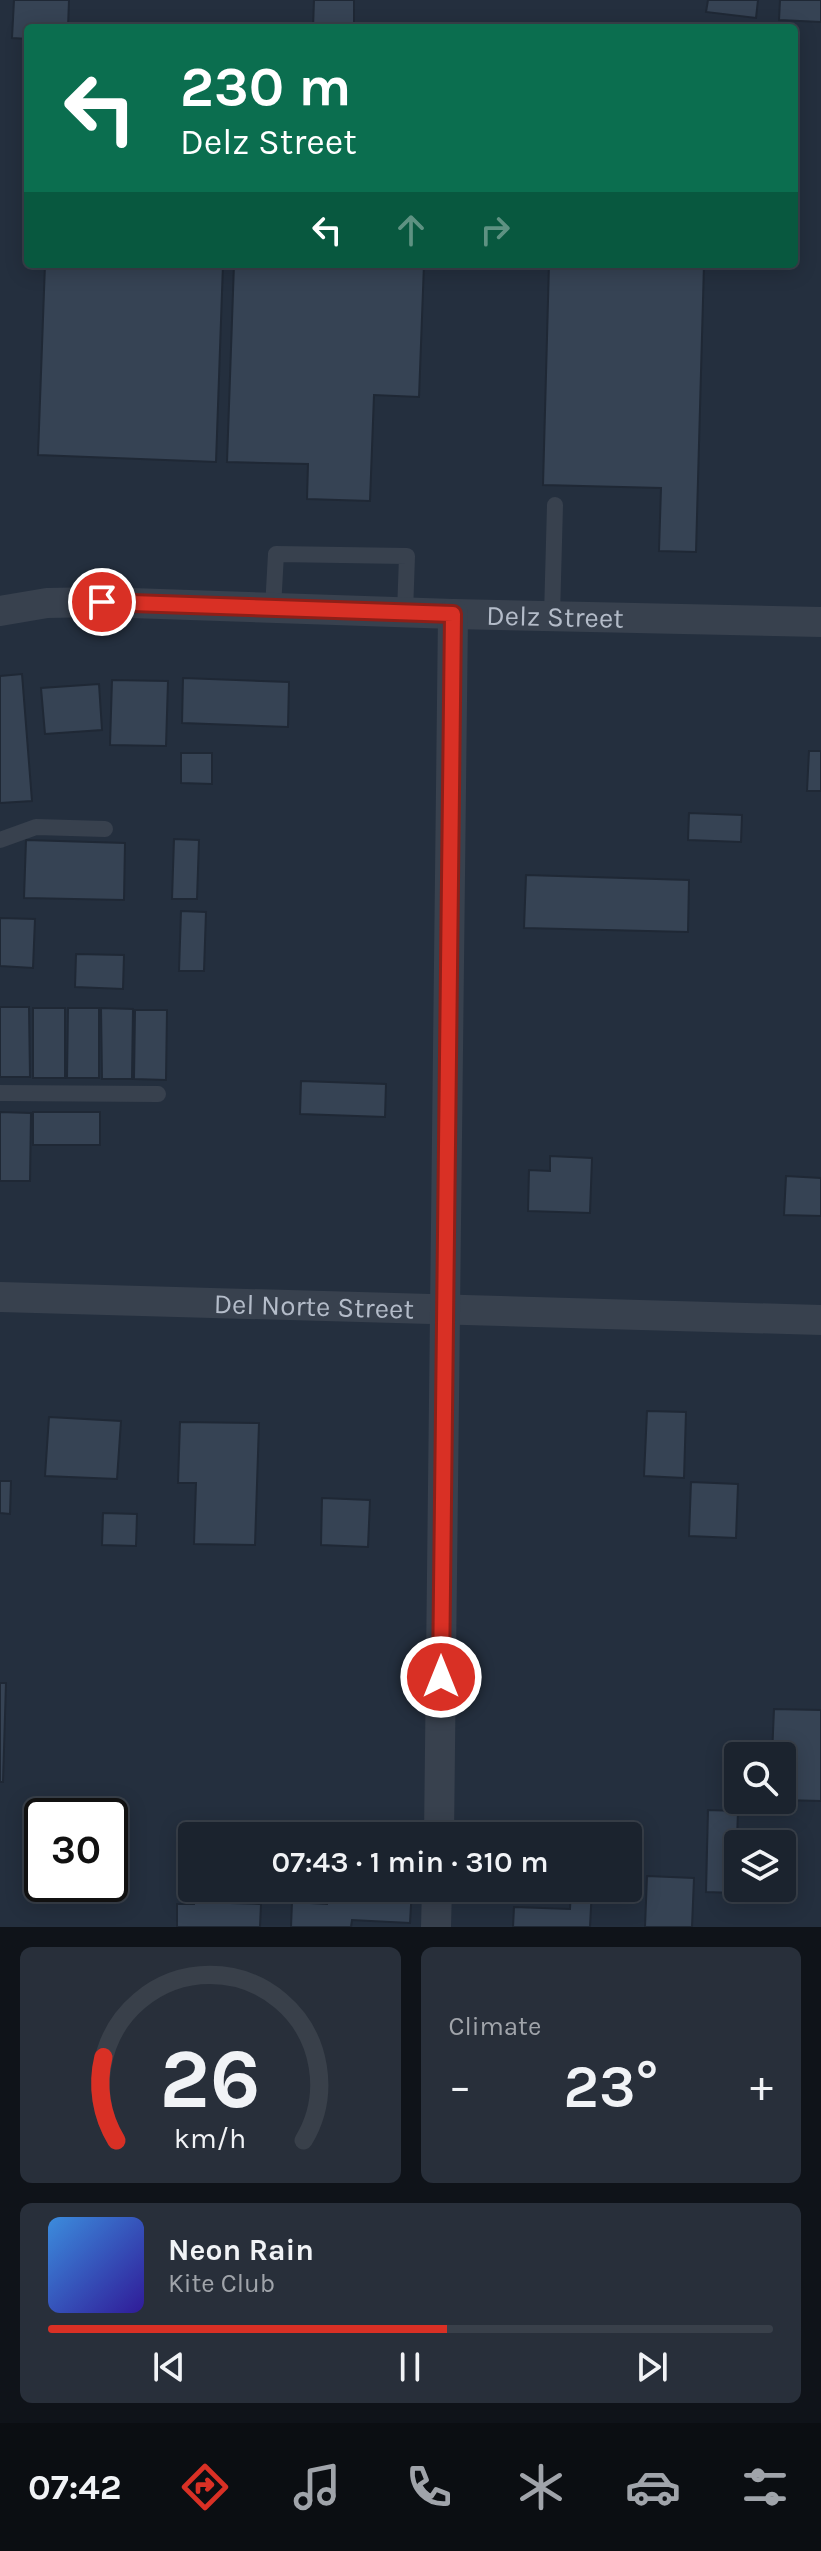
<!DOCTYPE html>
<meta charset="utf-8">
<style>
body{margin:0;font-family:Karla,sans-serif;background:#282f3a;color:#f1f3f6;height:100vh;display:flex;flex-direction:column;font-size:30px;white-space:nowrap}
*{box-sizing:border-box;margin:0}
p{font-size:26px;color:#a0a4aa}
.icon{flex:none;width:44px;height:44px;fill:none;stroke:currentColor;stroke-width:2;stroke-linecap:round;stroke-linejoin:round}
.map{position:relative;height:1927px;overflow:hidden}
.panel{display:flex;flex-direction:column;gap:20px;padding:20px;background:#0f1319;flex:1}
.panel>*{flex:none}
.top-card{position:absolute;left:24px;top:24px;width:774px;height:244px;border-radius:8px;box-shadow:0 4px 20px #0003,0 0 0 2px #39404a;background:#0b6e4f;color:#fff;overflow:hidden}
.buttons{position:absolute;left:724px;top:1742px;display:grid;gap:16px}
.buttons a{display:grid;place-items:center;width:72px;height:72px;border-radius:8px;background:#1b232e;box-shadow:0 4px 20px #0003,0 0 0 2px #39404a;font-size:40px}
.speed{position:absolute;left:24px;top:1798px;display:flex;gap:16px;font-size:40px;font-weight:700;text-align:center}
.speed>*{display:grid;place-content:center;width:104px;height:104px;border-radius:50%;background:#1b232e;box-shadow:0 4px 20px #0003,0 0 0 2px #39404a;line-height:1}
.speed .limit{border:4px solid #111;border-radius:12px;background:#fff;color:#111}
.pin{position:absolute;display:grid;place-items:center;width:68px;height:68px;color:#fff;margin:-34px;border:4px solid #fff;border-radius:50%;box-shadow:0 2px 8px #0007}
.me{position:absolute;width:88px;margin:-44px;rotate:0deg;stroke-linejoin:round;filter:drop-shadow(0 0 6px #0008)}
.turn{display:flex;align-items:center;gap:28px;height:168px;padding:0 24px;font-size:36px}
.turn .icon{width:104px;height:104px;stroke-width:2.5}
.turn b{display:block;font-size:56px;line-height:68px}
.lanes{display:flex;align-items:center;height:76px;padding:0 24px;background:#0003;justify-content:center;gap:40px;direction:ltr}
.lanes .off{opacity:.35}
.big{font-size:60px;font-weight:600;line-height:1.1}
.panel .card{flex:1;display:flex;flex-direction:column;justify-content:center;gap:12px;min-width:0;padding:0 28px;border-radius:12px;background:#282f3a}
.panel .dial{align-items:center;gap:0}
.dial svg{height:208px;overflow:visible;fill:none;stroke:#39404a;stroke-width:7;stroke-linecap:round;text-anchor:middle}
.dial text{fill:#f1f3f6;stroke:none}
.song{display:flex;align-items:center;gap:24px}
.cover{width:96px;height:96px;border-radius:12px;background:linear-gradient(135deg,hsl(210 70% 55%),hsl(250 70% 35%))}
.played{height:8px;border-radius:4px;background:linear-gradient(90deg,#d93025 55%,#39404a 55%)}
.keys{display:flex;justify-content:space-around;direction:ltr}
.heat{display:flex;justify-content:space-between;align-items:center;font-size:44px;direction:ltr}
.panel .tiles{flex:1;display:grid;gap:20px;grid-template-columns:1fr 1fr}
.card:last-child{grid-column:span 2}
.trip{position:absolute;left:178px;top:1822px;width:464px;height:80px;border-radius:8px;background:#1b232e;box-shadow:0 4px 20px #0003,0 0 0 2px #39404a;font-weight:600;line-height:80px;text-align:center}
.tab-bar{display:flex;height:128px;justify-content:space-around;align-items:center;background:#0b0e12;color:#a0a4aa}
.tab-bar .icon{width:56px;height:56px}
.tab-bar .active{color:#d93025}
.tab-bar b{font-size:36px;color:#f1f3f6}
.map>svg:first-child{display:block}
.building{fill:#364354;stroke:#1f2835;stroke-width:2}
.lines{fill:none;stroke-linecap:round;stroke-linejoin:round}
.lane{stroke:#38414e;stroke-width:16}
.street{stroke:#38414e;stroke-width:30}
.route-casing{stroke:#8d1f18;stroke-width:20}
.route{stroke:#d93025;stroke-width:14}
.labels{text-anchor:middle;stroke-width:8;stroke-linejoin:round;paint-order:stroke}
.street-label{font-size:28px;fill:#b4bcc9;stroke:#1d2633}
</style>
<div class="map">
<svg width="821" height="1927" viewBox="0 0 821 1927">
<rect width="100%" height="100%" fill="#242f3e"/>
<g class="building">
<polygon points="14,0 69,0 68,28 28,28 28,39 12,38"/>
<polygon points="314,0 354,0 354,28 313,28"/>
<polygon points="708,0 758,0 756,18 706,12"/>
<polygon points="780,0 821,0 821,22 779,20"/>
<polygon points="45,264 223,264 216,462 38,455"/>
<polygon points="234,264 424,264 419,397 374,395 370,501 307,499 308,464 227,462"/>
<polygon points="549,264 704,264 696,552 659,551 661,488 543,485"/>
<polygon points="22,674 32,801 0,803 0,676"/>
<polygon points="183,678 289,682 288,727 182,723"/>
<polygon points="112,680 168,681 166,746 110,745"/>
<polygon points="99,684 102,730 45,734 41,688"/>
<polygon points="809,751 821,751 821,791 807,791"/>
<polygon points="181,753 212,753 212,784 181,783"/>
<polygon points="689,813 742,815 741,842 688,840"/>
<polygon points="174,839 199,840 197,899 172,899"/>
<polygon points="26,840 125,843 124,900 24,898"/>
<polygon points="526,875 689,880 688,932 524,928"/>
<polygon points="181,911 206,912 204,971 179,971"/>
<polygon points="0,918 35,919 33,968 0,966"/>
<polygon points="76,954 124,955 123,989 75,987"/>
<polygon points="0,1007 29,1007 30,1077 0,1077"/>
<rect x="33" y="1008" width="32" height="70"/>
<polygon points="68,1008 99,1008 99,1078 67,1078"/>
<polygon points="101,1008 133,1009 132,1079 102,1079"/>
<polygon points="135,1010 167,1010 166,1080 134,1079"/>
<polygon points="301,1081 386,1084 385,1117 300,1114"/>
<polygon points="0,1112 31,1113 30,1181 0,1181"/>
<rect x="33" y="1112" width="67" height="33"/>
<polygon points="550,1156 592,1158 590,1213 528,1211 529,1170 550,1171"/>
<polygon points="786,1176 821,1178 821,1216 784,1215"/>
<polygon points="647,1411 686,1412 684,1478 644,1476"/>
<polygon points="49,1417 121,1421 117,1479 45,1476"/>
<polygon points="180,1422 259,1423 255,1545 194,1544 196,1483 178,1483"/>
<polygon points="0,1481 11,1481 10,1514 0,1513"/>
<polygon points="691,1482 738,1484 736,1538 689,1536"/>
<polygon points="322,1498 370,1500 368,1547 321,1545"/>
<polygon points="103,1513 137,1514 136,1546 102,1545"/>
<polygon points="0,1683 6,1683 3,1782 0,1782"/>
<polygon points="774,1709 821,1710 821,1801 782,1800 782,1756 772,1756"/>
<polygon points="708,1810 738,1811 735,1893 706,1892"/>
<polygon points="647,1876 694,1878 692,1927 645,1927"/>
<polygon points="195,1888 232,1888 231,1903 261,1904 260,1927 177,1927 177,1904 194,1904"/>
<polygon points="328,1888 412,1888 410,1923 352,1920 351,1927 291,1927 292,1902 327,1904"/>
<polygon points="571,1888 592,1888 590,1927 513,1927 514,1907 570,1909"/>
</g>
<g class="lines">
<g class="lane">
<polyline points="273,608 276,554 407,556 405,613"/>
<polyline points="552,616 555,505"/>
<polyline points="0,840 36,827 105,829"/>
<polyline points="0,1093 158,1094"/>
</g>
<g class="street">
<path id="s1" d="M0 611 47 603 102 602 453 614 821 622"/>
<path id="s2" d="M0 1297 821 1320"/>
<polyline points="439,1836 453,614"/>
<polyline points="436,1927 437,1888"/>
</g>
</g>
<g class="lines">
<g class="route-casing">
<polyline id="route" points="102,602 453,614 441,1677"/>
</g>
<use href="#route" class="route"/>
</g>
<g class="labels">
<g class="street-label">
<text dy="10" stroke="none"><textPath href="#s1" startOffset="556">Delz Street</textPath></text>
<text dy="10" stroke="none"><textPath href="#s2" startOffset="314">Del Norte Street</textPath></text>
</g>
</g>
</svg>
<div class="buttons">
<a><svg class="icon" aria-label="search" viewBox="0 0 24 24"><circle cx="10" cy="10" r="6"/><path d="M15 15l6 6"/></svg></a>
<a><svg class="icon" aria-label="layers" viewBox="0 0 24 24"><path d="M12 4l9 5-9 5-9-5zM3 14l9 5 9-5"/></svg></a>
</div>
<div class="speed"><div class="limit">30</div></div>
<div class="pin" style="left:102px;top:602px;background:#d93025"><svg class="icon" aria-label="arrive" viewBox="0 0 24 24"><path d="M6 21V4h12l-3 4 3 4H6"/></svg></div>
<svg class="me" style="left:441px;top:1677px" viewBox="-20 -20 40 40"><circle r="17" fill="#d93025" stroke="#fff" stroke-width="3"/><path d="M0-11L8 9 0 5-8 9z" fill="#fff"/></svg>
<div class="trip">07:43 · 1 min · 310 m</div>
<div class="top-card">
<div class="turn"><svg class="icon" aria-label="left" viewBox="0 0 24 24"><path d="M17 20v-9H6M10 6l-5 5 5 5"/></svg><div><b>230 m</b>Delz Street</div></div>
<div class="lanes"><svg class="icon" aria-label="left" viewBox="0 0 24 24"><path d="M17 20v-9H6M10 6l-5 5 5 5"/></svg><svg class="icon off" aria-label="ahead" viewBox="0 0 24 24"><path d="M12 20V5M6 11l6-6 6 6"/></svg><svg class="icon off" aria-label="right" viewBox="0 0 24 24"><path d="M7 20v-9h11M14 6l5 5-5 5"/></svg></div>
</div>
</div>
<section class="panel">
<div class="tiles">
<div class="card dial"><svg viewBox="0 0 100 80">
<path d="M14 69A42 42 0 1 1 86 69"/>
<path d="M14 69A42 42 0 0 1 9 37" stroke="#d93025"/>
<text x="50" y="56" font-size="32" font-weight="700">26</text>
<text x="50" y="72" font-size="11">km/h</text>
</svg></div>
<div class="card"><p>Climate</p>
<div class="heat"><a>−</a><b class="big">23°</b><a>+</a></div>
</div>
<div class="card">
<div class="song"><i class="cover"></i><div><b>Neon Rain</b><p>Kite Club</p></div></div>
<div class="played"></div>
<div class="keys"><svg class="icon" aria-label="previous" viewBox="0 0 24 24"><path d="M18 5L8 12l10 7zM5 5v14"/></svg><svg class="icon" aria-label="pause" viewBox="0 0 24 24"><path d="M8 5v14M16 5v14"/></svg><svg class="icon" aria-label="next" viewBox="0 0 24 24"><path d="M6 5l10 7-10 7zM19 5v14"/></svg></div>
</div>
</div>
</section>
<nav class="tab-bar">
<b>07:42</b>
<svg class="icon active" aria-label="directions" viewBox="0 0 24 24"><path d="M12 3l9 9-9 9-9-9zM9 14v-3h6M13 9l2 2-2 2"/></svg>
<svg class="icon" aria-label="music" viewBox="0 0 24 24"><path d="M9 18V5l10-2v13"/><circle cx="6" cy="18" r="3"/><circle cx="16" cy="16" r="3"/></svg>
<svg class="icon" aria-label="phone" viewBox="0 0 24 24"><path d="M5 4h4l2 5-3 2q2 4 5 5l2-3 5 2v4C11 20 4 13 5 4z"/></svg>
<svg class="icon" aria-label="climate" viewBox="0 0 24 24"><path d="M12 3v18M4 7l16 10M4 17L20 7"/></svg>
<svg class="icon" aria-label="car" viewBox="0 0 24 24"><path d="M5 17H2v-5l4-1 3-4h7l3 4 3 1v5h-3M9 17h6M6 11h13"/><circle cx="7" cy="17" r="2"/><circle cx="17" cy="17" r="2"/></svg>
<svg class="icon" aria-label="filters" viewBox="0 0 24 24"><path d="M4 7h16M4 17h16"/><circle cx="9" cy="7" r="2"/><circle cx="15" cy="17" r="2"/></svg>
</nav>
